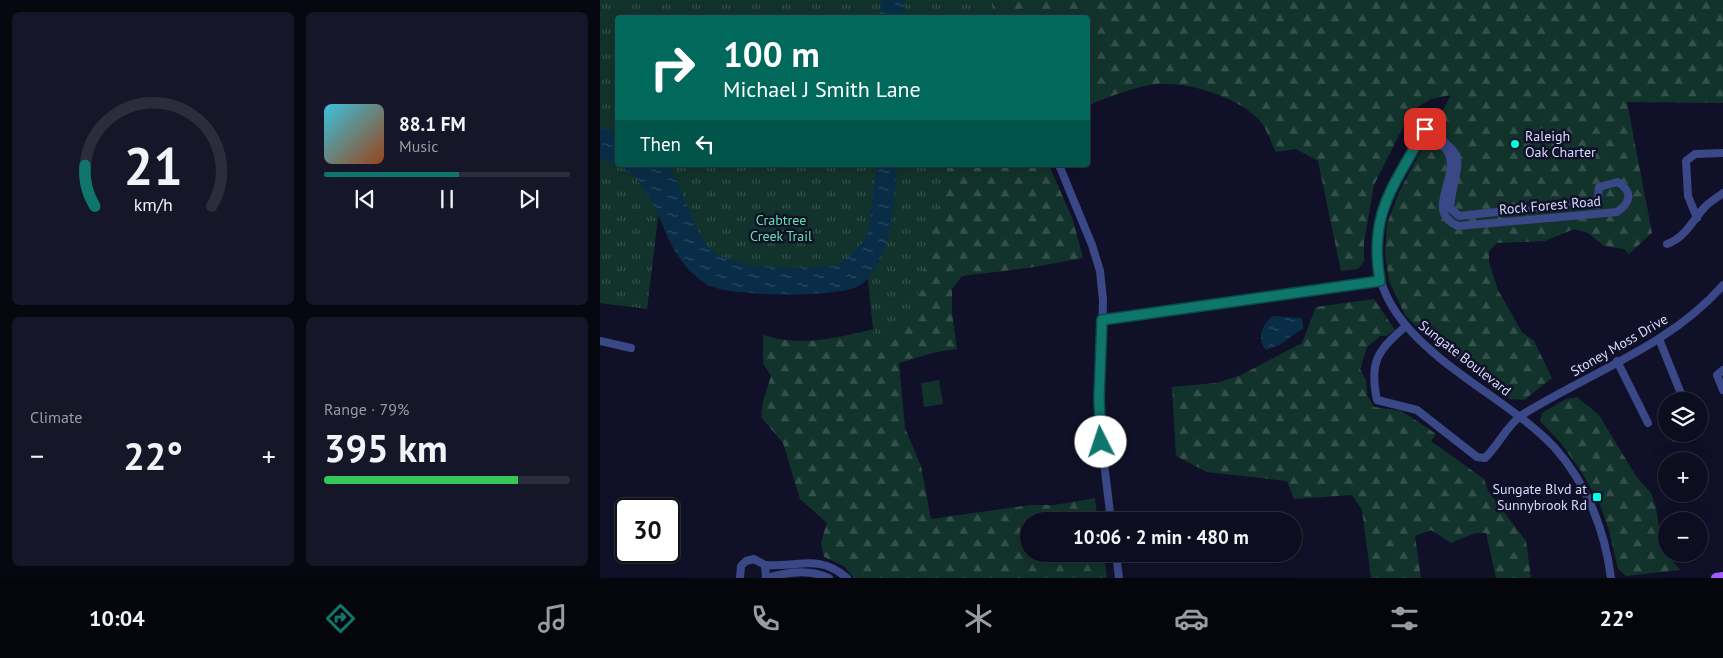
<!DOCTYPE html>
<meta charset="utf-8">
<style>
body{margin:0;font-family:"PT Sans",sans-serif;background:#151627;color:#f1f3f6;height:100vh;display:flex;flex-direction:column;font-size:19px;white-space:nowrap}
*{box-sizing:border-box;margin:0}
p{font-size:16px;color:#9a9ca4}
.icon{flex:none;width:28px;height:28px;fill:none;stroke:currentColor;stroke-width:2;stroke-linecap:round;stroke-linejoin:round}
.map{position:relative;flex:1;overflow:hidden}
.sheet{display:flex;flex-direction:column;gap:12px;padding:12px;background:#070710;width:600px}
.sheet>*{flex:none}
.hud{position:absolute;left:15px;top:15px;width:475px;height:152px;border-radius:5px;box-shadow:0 5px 20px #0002,0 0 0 1px #2c2d3c;background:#00695c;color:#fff;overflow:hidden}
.buttons{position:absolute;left:1058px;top:392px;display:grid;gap:10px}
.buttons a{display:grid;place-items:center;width:50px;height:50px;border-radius:50%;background:#0c0d1e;box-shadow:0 5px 20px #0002,0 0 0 1px #2c2d3c;font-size:25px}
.speed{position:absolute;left:15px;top:498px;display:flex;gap:10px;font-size:25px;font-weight:700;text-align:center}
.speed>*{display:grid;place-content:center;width:65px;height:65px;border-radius:50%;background:#0c0d1e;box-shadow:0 5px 20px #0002,0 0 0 1px #2c2d3c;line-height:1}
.speed .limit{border:2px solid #111;border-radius:8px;background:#fff;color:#111}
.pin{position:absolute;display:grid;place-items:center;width:42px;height:42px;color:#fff;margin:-21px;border-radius:10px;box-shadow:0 2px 8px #0006}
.me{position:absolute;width:55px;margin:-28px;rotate:356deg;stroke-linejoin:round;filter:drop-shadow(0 0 4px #0008)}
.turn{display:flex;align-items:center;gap:18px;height:105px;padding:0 25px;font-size:22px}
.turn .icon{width:65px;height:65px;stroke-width:2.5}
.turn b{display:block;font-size:35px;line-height:42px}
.then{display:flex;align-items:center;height:48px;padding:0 25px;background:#0003;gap:10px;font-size:19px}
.big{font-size:38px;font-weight:800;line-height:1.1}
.sheet .tile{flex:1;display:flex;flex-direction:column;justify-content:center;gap:8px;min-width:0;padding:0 18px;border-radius:8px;background:#151627}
.sheet .dial{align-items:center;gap:0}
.dial svg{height:130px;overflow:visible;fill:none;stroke:#2c2d3c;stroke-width:7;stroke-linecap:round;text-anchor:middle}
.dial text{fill:#f1f3f6;stroke:none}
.song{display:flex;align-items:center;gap:15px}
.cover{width:60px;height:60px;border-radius:8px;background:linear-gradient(135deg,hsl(190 70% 55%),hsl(20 70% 35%))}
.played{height:5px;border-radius:2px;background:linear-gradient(90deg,#0f766e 55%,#2c2d3c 55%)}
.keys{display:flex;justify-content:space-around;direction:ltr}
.heat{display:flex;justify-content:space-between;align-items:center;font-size:28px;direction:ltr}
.charge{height:8px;border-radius:4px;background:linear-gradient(90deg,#34c759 79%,#2c2d3c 0)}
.sheet .tiles{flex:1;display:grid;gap:12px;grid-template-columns:repeat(2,1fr)}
.trip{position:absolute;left:420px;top:512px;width:282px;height:50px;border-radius:25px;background:#0c0d1e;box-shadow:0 5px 20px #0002,0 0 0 1px #2c2d3c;font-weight:800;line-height:50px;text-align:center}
.tab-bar{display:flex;height:80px;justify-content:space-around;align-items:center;background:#05050c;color:#9a9ca4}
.tab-bar .icon{width:35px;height:35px}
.tab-bar .current{color:#0f766e}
.tab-bar b{font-size:22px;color:#f1f3f6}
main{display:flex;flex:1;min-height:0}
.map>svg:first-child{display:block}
.grass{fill:#12332b}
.forest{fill:url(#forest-firs)}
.park{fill:url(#park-tufts)}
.water{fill:url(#water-ripples)}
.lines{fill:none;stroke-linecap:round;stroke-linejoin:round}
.minor{stroke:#3a4888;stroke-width:8}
.major{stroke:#a05eff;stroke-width:10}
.route-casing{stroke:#0a4d48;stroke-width:12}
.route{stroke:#0f766e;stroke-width:9}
.poi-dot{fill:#03ffe2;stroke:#101128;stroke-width:2}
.labels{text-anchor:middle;stroke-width:5;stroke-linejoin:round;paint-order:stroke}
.poi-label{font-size:14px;fill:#d7dbff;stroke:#101128;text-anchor:start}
.street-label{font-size:14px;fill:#d7dbff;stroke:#101128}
.park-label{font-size:14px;fill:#60e2a6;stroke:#101128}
</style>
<main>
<section class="sheet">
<div class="tiles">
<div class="tile dial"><svg viewBox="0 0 100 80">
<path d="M14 69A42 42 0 1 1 86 69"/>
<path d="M14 69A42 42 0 0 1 8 44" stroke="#0f766e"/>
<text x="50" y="56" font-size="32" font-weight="700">21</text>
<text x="50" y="72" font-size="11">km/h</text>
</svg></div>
<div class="tile">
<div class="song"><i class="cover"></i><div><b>88.1 FM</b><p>Music</p></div></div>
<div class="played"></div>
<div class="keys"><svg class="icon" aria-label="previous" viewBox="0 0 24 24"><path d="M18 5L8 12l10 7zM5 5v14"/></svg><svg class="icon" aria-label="pause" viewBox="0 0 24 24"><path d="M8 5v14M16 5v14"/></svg><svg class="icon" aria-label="next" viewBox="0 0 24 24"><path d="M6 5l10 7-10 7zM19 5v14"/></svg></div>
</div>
<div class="tile"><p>Climate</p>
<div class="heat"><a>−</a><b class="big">22°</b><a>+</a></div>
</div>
<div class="tile"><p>Range · 79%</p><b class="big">395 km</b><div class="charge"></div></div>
</div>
</section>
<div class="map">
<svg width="1123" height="578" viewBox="0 0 1123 578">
<defs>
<pattern id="forest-firs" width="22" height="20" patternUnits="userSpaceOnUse" patternTransform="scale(1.25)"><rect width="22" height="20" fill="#12332b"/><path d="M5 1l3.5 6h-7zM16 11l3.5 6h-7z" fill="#34504b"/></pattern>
<pattern id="park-tufts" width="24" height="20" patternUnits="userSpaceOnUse" patternTransform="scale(1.25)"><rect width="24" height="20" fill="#12332b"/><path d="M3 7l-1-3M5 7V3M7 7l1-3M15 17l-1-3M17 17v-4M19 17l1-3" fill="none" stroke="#34504b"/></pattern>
<pattern id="water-ripples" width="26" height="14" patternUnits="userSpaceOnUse" patternTransform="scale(1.25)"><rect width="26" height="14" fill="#0a2d47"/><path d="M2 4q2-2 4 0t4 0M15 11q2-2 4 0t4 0" fill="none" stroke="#2d4b63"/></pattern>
</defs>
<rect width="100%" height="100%" fill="#101128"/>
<polygon class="grass" points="339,380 343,404 324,407 321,383"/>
<g class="forest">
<path d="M391 0H1123V103L1027 102 1052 233 1029 254 1024 249 1004 246 988 233 974 229 945 241 897 243 889 251V262L898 290 922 332 934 341 952 378 924 400 910 399 823 333 805 315 789 281 785 255 787 224 799 192 851 95 831 99 811 111 774 185 764 242V261L758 269 741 271 718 161 696 149 676 152C671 143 667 129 660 121 638 96 582 79 549 85 536 87 499 100 488 106V18L394 17Z"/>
<path d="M338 165H449L473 220 483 258 428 268 362 276 352 289V313L357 349 336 352 299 363 305 428 321 466 331 519 430 505H454L495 498 498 521H429V554H504L507 578H254L244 566 224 557 221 542 227 523 200 499 183 443 161 417 163 401 171 376 163 363V335C206 349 250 335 292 324Z"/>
<polygon points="774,299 795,330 786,336 780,336 767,347 760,369 766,380 767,395 774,407 802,411 836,434 831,441 884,479 888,491 926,541 931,578 896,578 886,533 875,533 851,543 831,530 815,536 821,578 771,578 762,510 752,495 694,499 687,481 607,472 576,456 572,387 616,383 641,375 702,343 716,307"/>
<polygon points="977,397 999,415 1036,476 1051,493 1056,507 1062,548 1080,570 1026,576 1018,569 1009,530 1000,505 981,471 960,442 940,421 942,413 966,399"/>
</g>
<polygon class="park" points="0,0 391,0 394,17 18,18 18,165 348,165 311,323 274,339 267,271 127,286 61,192 47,309 0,303"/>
<g class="water">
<polygon points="281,0 305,0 304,17 280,17"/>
<polygon points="0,128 17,131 17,164 0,159"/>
<path d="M19 165H70L98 231 110 250 120 256 150 265 191 268 235 266 250 256 263 242 268 232 277 165H298C292 200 295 245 271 274 267 280 261 286 254 288 230 297 131 297 108 285 102 282 95 275 90 271 63 244 60 201 34 177 30 172 24 169 19 165Z"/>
<path d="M672 316 702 318 703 328 681 344 666 350C656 338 662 326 672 316Z"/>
</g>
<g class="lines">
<g class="minor">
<path d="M833 114C814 149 789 182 779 221 753 338 892 380 955 448 987 484 1005 531 1011 578"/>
<path d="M821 136C829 140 843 143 848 152 861 177 823 211 858 226L1017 212C1031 202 1033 192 1018 182L999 187 998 201 859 216 850 208C855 160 873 158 825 129"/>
<polyline points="459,165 492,245 500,271 503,300 500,429 511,521"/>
<polyline points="1097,218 1088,196 1086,161 1095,154 1123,153"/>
<path d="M1067 244C1085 238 1092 221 1104 208 1109 202 1117 198 1123 193"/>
<polyline points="502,320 780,281"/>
<path d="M806 326C777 351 769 362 777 400L817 410 877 457 885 458C898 446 907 425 922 415 989 373 1070 346 1123 285"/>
<polyline points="1059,339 1084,401"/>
<polyline points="0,341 31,348"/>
<polyline points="1017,361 1048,423"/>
<polyline points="1123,370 1117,375 1123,390"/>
<polyline points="1075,438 1090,434"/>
<polyline points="516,554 519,578"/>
<path d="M165 565C197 568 219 553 247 578"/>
<polyline points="140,578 141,566 146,561 154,559 165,565 166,578"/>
<path d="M167 578C187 572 210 569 229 578"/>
</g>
<polyline class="major" points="1116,578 1123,577"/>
</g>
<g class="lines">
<g class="route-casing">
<path id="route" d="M501 442 499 398 502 320 780 281C768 212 795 185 825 129"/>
</g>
<use href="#route" class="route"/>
</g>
<g class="poi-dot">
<circle cx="915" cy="144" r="5"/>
<rect x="992" y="492" width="10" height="10" rx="2.5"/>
</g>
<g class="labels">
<g class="poi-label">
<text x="925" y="141">Raleigh<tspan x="925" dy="16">Oak Charter</tspan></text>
<text x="987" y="494" text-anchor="end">Sungate Blvd at<tspan x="987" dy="16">Sunnybrook Rd</tspan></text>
</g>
<g class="street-label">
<text transform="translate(950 205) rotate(-5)" y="5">Rock Forest Road</text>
<text transform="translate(1019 345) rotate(-30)" y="5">Stoney Moss Drive</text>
<text transform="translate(865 358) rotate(38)" y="5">Sungate Boulevard</text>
</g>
<g class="park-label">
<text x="181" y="225">Crabtree<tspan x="181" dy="16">Creek Trail</tspan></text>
</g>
</g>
</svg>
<div class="buttons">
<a><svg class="icon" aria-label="layers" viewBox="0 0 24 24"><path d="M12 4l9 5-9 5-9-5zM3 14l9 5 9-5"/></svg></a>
<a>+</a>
<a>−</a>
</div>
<div class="speed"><div class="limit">30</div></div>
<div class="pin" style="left:825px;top:129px;background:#d93025"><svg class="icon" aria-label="arrive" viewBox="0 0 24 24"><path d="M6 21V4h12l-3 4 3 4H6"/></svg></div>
<svg class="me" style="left:501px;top:442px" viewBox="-20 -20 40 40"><circle r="19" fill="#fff"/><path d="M0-13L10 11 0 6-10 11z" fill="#0f766e"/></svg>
<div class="trip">10:06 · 2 min · 480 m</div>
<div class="hud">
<div class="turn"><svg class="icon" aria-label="right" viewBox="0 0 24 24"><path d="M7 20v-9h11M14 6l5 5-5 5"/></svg><div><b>100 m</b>Michael J Smith Lane</div></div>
<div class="then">Then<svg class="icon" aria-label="left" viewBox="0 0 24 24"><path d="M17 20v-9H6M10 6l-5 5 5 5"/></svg></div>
</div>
</div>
</main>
<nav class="tab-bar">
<b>10:04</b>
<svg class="icon current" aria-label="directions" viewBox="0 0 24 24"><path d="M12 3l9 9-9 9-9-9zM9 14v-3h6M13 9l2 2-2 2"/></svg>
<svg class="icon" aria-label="music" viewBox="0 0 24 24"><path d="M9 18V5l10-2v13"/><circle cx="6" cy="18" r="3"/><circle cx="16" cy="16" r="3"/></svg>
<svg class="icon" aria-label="phone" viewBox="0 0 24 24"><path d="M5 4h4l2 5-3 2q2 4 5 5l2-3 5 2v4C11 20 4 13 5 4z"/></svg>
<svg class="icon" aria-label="climate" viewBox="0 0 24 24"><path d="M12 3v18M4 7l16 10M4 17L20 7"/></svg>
<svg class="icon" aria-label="car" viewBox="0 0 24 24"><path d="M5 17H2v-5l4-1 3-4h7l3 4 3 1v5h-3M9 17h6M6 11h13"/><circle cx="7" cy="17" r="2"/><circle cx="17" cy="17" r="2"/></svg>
<svg class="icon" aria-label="filters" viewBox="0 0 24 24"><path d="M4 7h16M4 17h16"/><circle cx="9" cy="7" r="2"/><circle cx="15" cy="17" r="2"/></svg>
<b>22°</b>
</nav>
